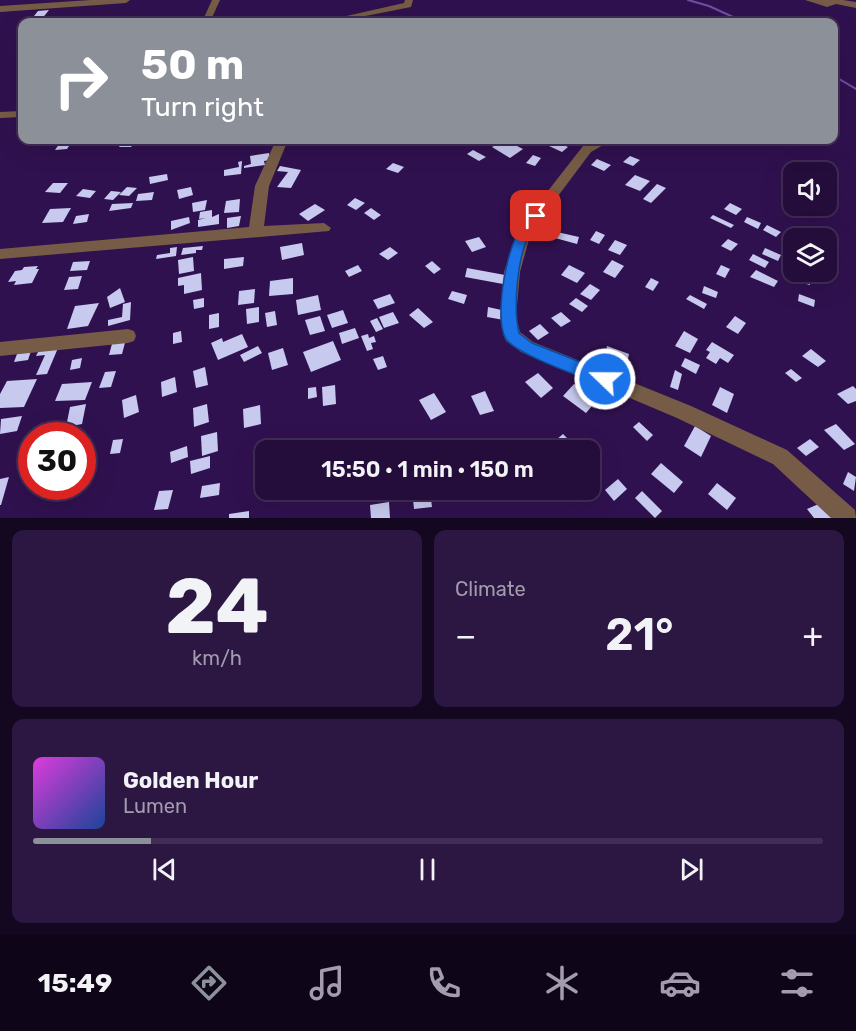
<!DOCTYPE html>
<meta charset="utf-8">
<style>
body{margin:0;font-family:Rubik,sans-serif;background:#2c1642;color:#f1f3f6;height:100vh;display:flex;flex-direction:column;font-size:22px;white-space:nowrap}
*{box-sizing:border-box;margin:0}
p{font-size:20px;color:#a39caf}
.icon{flex:none;width:33px;height:33px;fill:none;stroke:currentColor;stroke-width:2;stroke-linecap:round;stroke-linejoin:round}
.map{position:relative;height:518px;overflow:hidden}
.details{display:flex;flex-direction:column;gap:12px;padding:12px;background:#140720;flex:1}
.details>*{flex:none}
.banner{position:absolute;left:18px;top:18px;width:820px;height:126px;border-radius:12px;box-shadow:0 6px 24px #0002,0 0 0 2px #412d55;background:#8c9099;color:#fff;overflow:hidden}
.fabs{position:absolute;left:783px;top:162px;display:grid;gap:12px}
.fabs a{display:grid;place-items:center;width:54px;height:54px;border-radius:12px;background:#240d3b;box-shadow:0 6px 24px #0002,0 0 0 2px #412d55;font-size:30px}
.speed{position:absolute;left:18px;top:422px;display:flex;gap:12px;font-size:30px;font-weight:700;text-align:center}
.speed>*{display:grid;place-content:center;width:78px;height:78px;border-radius:50%;background:#240d3b;box-shadow:0 6px 24px #0002,0 0 0 2px #412d55;line-height:1}
.speed .limit{border:9px solid #d22;background:#fff;color:#111}
.pin{position:absolute;display:grid;place-items:center;width:51px;height:51px;color:#fff;margin:-26px;border-radius:12px;box-shadow:0 3px 9px #0006}
.me{position:absolute;width:66px;margin:-33px;rotate:292deg;stroke-linejoin:round;filter:drop-shadow(0 0 4px #0008)}
.turn{display:flex;align-items:center;gap:21px;height:126px;padding:0 24px;font-size:27px}
.turn .icon{width:78px;height:78px;stroke-width:2.5}
.turn b{display:block;font-size:42px;line-height:51px}
.big{font-size:45px;font-weight:600;line-height:1.1}
.details .tile{flex:1;display:flex;flex-direction:column;justify-content:center;gap:9px;min-width:0;padding:0 21px;border-radius:12px;background:#2c1642}
.details .dial{align-items:center;gap:0}
.dial b{font-size:78px;line-height:1}
.song{display:flex;align-items:center;gap:18px}
.cover{width:72px;height:72px;border-radius:9px;background:linear-gradient(135deg,hsl(300 70% 55%),hsl(220 70% 35%))}
.played{height:6px;border-radius:3px;background:linear-gradient(90deg,#8c9099 15%,#412d55 15%)}
.keys{display:flex;justify-content:space-around;direction:ltr}
.heat{display:flex;justify-content:space-between;align-items:center;font-size:33px;direction:ltr}
.details .tiles{flex:1;display:grid;gap:12px;grid-template-columns:1fr 1fr}
.tile:last-child{grid-column:span 2}
.trip{position:absolute;left:255px;top:440px;width:345px;height:60px;border-radius:12px;background:#240d3b;box-shadow:0 6px 24px #0002,0 0 0 2px #412d55;font-weight:600;line-height:60px;text-align:center}
.tab-bar{display:flex;height:96px;justify-content:space-around;align-items:center;background:#0e0518;color:#a39caf}
.tab-bar .icon{width:42px;height:42px}
.tab-bar .active{color:#8c9099}
.tab-bar b{font-size:27px;color:#f1f3f6}
.map>svg:first-child{display:block}
.lines{fill:none;stroke-linecap:round;stroke-linejoin:round}
.stream{stroke:#724ea1;stroke-width:2}
.building{fill:#c7c9ef}
.minor{fill:#765c46;fill-rule:evenodd}
.route{fill:#1a73e8;stroke:#114b97;stroke-width:1.5}
</style>
<div class="map">
<svg width="856" height="518" viewBox="0 0 856 518">
<rect width="100%" height="100%" fill="#30114f"/>
<g class="lines">
<g class="stream">
<polyline points="688,0 709,6 744,22"/>
<polyline points="834,62 836,67 834,68"/>
<polyline points="834,76 856,89"/>
</g>
</g>
<g class="building">
<polygon points="49,10 41,20 30,21 38,11"/>
<polygon points="62,140 73,140 67,149 55,150"/>
<polygon points="124,140 137,140 131,147 119,147"/>
<polygon points="505,140 523,149 510,158 492,147"/>
<polygon points="555,141 568,147 562,152 549,146"/>
<polygon points="473,150 486,157 479,161 467,154"/>
<polygon points="269,153 270,160 264,161 265,165 244,168 244,166 251,164 250,156"/>
<polygon points="533,155 541,158 535,166 526,163"/>
<polygon points="630,156 640,160 633,166 623,162"/>
<polygon points="597,159 611,165 604,171 591,165"/>
<polygon points="242,161 241,174 224,176 224,170 239,167 238,162"/>
<polygon points="393,163 404,167 398,173 386,169"/>
<polygon points="280,166 301,170 291,188 277,187 288,172 277,171"/>
<polygon points="167,174 168,180 150,184 149,177"/>
<polygon points="635,175 650,181 640,191 625,185"/>
<polygon points="53,183 68,183 60,193 45,192"/>
<polygon points="657,184 666,188 651,203 643,199"/>
<polygon points="127,187 137,188 129,196 119,195"/>
<polygon points="191,187 193,195 179,199 177,190"/>
<polygon points="83,189 96,191 90,198 76,196"/>
<polygon points="111,191 121,192 113,200 104,199"/>
<polygon points="154,192 152,200 136,201 138,194"/>
<polygon points="355,198 365,203 356,210 347,205"/>
<polygon points="240,199 239,212 224,213 226,201"/>
<polygon points="207,200 205,210 193,212 192,203"/>
<polygon points="133,203 131,208 109,211 112,204"/>
<polygon points="730,203 742,209 736,215 724,209"/>
<polygon points="315,204 325,210 308,221 299,214"/>
<polygon points="71,208 63,222 42,223 50,209"/>
<polygon points="371,208 381,215 374,220 364,213"/>
<polygon points="212,210 212,217 219,214 219,224 198,227 198,220 206,218 199,219 200,212"/>
<polygon points="89,214 87,222 73,224 76,216"/>
<polygon points="713,215 734,225 731,228 710,218"/>
<polygon points="241,216 239,226 227,228 227,218"/>
<polygon points="189,217 190,223 171,230 171,221"/>
<polygon points="747,217 761,223 758,229 744,222"/>
<polygon points="767,225 781,232 776,237 763,230"/>
<polygon points="596,231 605,235 599,244 590,240"/>
<polygon points="557,232 579,237 577,244 555,238"/>
<polygon points="479,237 486,247 472,252 465,241"/>
<polygon points="728,239 738,244 731,251 721,246"/>
<polygon points="615,240 627,245 620,255 608,250"/>
<polygon points="302,243 304,255 282,260 280,247"/>
<polygon points="203,246 202,250 196,250 196,253 181,255 183,248"/>
<polygon points="177,247 176,256 156,259 157,255 170,253 170,248"/>
<polygon points="390,247 398,253 388,260 379,254"/>
<polygon points="765,248 781,255 778,261 762,254"/>
<polygon points="753,254 769,262 765,268 749,260"/>
<polygon points="193,257 194,271 179,274 178,260"/>
<polygon points="244,257 243,266 224,269 224,259"/>
<polygon points="612,260 624,266 615,278 603,272"/>
<polygon points="90,261 87,270 70,271 73,262"/>
<polygon points="432,261 441,269 434,274 425,266"/>
<polygon points="358,265 362,271 349,277 345,271"/>
<polygon points="569,265 585,273 577,283 561,275"/>
<polygon points="721,265 730,269 725,278 716,274"/>
<polygon points="38,266 36,269 39,269 32,283 14,285 16,281 8,282 15,271 22,270 24,267"/>
<polygon points="467,268 505,275 503,284 465,277"/>
<polygon points="756,270 778,281 774,287 750,277"/>
<polygon points="201,273 202,290 184,294 184,285 178,286 178,278"/>
<polygon points="795,273 810,278 810,285 795,281"/>
<polygon points="82,276 78,289 64,290 69,277"/>
<polygon points="293,278 293,294 269,296 270,281"/>
<polygon points="651,278 659,282 653,291 645,287"/>
<polygon points="590,284 600,290 591,300 580,294"/>
<polygon points="704,286 718,292 716,298 702,293"/>
<polygon points="120,288 125,302 110,308 107,297"/>
<polygon points="255,289 254,303 238,305 239,291"/>
<polygon points="452,291 467,295 464,304 448,299"/>
<polygon points="390,294 395,303 378,309 373,300"/>
<polygon points="799,294 815,300 814,307 798,301"/>
<polygon points="318,295 321,310 298,315 296,300"/>
<polygon points="690,295 707,304 704,309 686,299"/>
<polygon points="204,298 204,307 194,309 193,300"/>
<polygon points="576,298 588,306 582,312 569,304"/>
<polygon points="131,302 130,320 108,326 108,320 122,317 123,304"/>
<polygon points="99,303 88,326 67,329 75,306"/>
<polygon points="259,307 259,322 247,324 246,309"/>
<polygon points="488,307 506,311 504,320 487,317"/>
<polygon points="418,308 433,322 424,328 409,315"/>
<polygon points="343,310 348,323 332,328 327,315"/>
<polygon points="275,311 277,325 267,327 265,313"/>
<polygon points="393,312 399,323 384,328 379,317"/>
<polygon points="561,312 571,321 561,327 551,318"/>
<polygon points="219,313 219,327 209,329 209,315"/>
<polygon points="320,316 325,331 310,335 305,320"/>
<polygon points="735,316 746,323 738,334 726,327"/>
<polygon points="377,318 383,329 376,332 370,321"/>
<polygon points="540,324 549,333 538,340 529,331"/>
<polygon points="355,328 359,338 342,344 339,333"/>
<polygon points="181,331 182,342 173,344 173,333"/>
<polygon points="684,331 698,339 690,353 675,346"/>
<polygon points="242,334 248,347 218,360 211,343 222,338 223,342"/>
<polygon points="368,334 369,338 374,336 376,342 371,343 373,349 367,351 361,336"/>
<polygon points="126,339 122,354 109,355 113,340"/>
<polygon points="333,341 341,360 311,372 303,352"/>
<polygon points="712,342 734,355 728,363 720,358 716,364 706,358 710,352 706,350"/>
<polygon points="258,346 262,353 244,362 240,355"/>
<polygon points="607,346 629,354 627,364 614,359 613,363 604,360"/>
<polygon points="58,348 47,374 36,375 45,355 36,356 39,350"/>
<polygon points="283,348 288,365 272,370 268,353"/>
<polygon points="811,349 826,361 818,367 802,356"/>
<polygon points="31,351 28,360 14,362 17,354"/>
<polygon points="383,356 387,367 378,370 373,359"/>
<polygon points="82,358 80,368 70,370 72,360"/>
<polygon points="685,358 700,365 696,374 681,366"/>
<polygon points="205,367 208,385 196,388 193,371"/>
<polygon points="791,369 802,378 796,382 785,373"/>
<polygon points="675,370 682,374 678,390 670,387"/>
<polygon points="116,371 111,387 99,388 105,372"/>
<polygon points="538,373 553,388 541,398 525,382"/>
<polygon points="175,377 177,392 162,397 161,382"/>
<polygon points="37,379 24,407 0,408 0,394 7,381"/>
<polygon points="92,382 85,400 55,401 62,384"/>
<polygon points="574,384 597,400 586,413 563,396"/>
<polygon points="335,385 336,404 323,406 322,387"/>
<polygon points="853,386 856,389 856,401 848,404 837,394"/>
<polygon points="316,387 317,397 308,399 308,388"/>
<polygon points="720,387 734,394 727,413 712,405"/>
<polygon points="485,391 494,411 480,415 471,396"/>
<polygon points="434,393 446,412 431,420 419,400"/>
<polygon points="136,395 139,412 124,418 122,400"/>
<polygon points="86,404 82,424 66,427 70,407"/>
<polygon points="207,404 209,422 194,427 193,408"/>
<polygon points="260,405 261,424 244,428 243,409"/>
<polygon points="22,416 17,431 0,434 1,419"/>
<polygon points="639,422 653,435 647,441 633,427"/>
<polygon points="836,424 855,444 844,450 824,430"/>
<polygon points="695,426 711,436 701,457 684,446"/>
<polygon points="217,432 218,451 202,456 201,436"/>
<polygon points="563,434 574,445 567,450 556,440"/>
<polygon points="32,436 32,451 19,452 26,437"/>
<polygon points="123,439 120,453 110,454 113,440"/>
<polygon points="810,439 819,447 806,456 797,448"/>
<polygon points="187,446 188,457 171,463 170,452"/>
<polygon points="210,456 210,468 191,474 190,461"/>
<polygon points="661,463 683,482 674,493 651,474"/>
<polygon points="848,472 856,477 854,491 843,484"/>
<polygon points="256,475 266,475 266,486 254,486"/>
<polygon points="9,477 1,505 0,505 0,479"/>
<polygon points="618,479 627,489 614,501 605,490"/>
<polygon points="220,483 219,495 200,498 202,486"/>
<polygon points="717,483 736,498 727,510 708,494"/>
<polygon points="412,489 435,489 436,498 431,499 432,507 414,509"/>
<polygon points="173,490 168,509 154,510 159,491"/>
<polygon points="642,491 662,511 655,518 635,498"/>
<polygon points="389,502 390,518 371,518 370,505"/>
<polygon points="821,503 834,518 814,518 807,509"/>
<polygon points="249,511 249,518 229,518 229,514"/>
</g>
<g class="lines">
<g class="minor">
<polygon points="91,0 130,0 126,3 0,12 0,6"/>
<polygon points="212,0 220,0 210,22 202,22"/>
<polygon points="405,0 413,0 411,7 335,22 320,22 404,3"/>
<polygon points="805,0 843,0 856,2 856,8 836,4 827,7"/>
<polygon points="22,111 22,117 0,118 0,112"/>
<polygon points="276,140 288,140 269,186 264,226 324,223 331,228 329,231 0,259 0,249 249,227 255,186"/>
<polygon points="597,140 612,140 591,152 531,232 520,272 516,317 520,332 533,342 691,406 787,450 855,510 856,518 831,518 773,464 677,418 521,352 506,341 504,336 500,317 504,272 519,228 583,146"/>
<polygon points="128,329 134,331 136,336 134,341 128,343 0,356 0,342"/>
</g>
</g>
<path class="route" d="M536 212 543 216C539 222 534 226 531 231 517 255 513 307 519 333L532 343 611 374 614 379 611 384 605 386C585 378 517 355 506 339 492 318 509 220 536 212Z"/>
</svg>
<div class="fabs">
<a><svg class="icon" aria-label="sound" viewBox="0 0 24 24"><path d="M4 9h4l5-4v14l-5-4H4zM17 9q2 3 0 6"/></svg></a>
<a><svg class="icon" aria-label="layers" viewBox="0 0 24 24"><path d="M12 4l9 5-9 5-9-5zM3 14l9 5 9-5"/></svg></a>
</div>
<div class="speed"><div class="limit">30</div></div>
<div class="pin" style="left:536px;top:216px;background:#d93025"><svg class="icon" aria-label="arrive" viewBox="0 0 24 24"><path d="M6 21V4h12l-3 4 3 4H6"/></svg></div>
<svg class="me" style="left:605px;top:379px" viewBox="-20 -20 40 40"><circle r="17" fill="#1a73e8" stroke="#fff" stroke-width="3"/><path d="M0-11L8 9 0 5-8 9z" fill="#fff"/></svg>
<div class="trip">15:50 · 1 min · 150 m</div>
<div class="banner">
<div class="turn"><svg class="icon" aria-label="right" viewBox="0 0 24 24"><path d="M7 20v-9h11M14 6l5 5-5 5"/></svg><div><b>50 m</b>Turn right</div></div>
</div>
</div>
<section class="details">
<div class="tiles">
<div class="tile dial"><b>24</b><p>km/h</p></div>
<div class="tile"><p>Climate</p>
<div class="heat"><a>−</a><b class="big">21°</b><a>+</a></div>
</div>
<div class="tile">
<div class="song"><i class="cover"></i><div><b>Golden Hour</b><p>Lumen</p></div></div>
<div class="played"></div>
<div class="keys"><svg class="icon" aria-label="previous" viewBox="0 0 24 24"><path d="M18 5L8 12l10 7zM5 5v14"/></svg><svg class="icon" aria-label="pause" viewBox="0 0 24 24"><path d="M8 5v14M16 5v14"/></svg><svg class="icon" aria-label="next" viewBox="0 0 24 24"><path d="M6 5l10 7-10 7zM19 5v14"/></svg></div>
</div>
</div>
</section>
<nav class="tab-bar">
<b>15:49</b>
<svg class="icon active" aria-label="directions" viewBox="0 0 24 24"><path d="M12 3l9 9-9 9-9-9zM9 14v-3h6M13 9l2 2-2 2"/></svg>
<svg class="icon" aria-label="music" viewBox="0 0 24 24"><path d="M9 18V5l10-2v13"/><circle cx="6" cy="18" r="3"/><circle cx="16" cy="16" r="3"/></svg>
<svg class="icon" aria-label="phone" viewBox="0 0 24 24"><path d="M5 4h4l2 5-3 2q2 4 5 5l2-3 5 2v4C11 20 4 13 5 4z"/></svg>
<svg class="icon" aria-label="climate" viewBox="0 0 24 24"><path d="M12 3v18M4 7l16 10M4 17L20 7"/></svg>
<svg class="icon" aria-label="car" viewBox="0 0 24 24"><path d="M5 17H2v-5l4-1 3-4h7l3 4 3 1v5h-3M9 17h6M6 11h13"/><circle cx="7" cy="17" r="2"/><circle cx="17" cy="17" r="2"/></svg>
<svg class="icon" aria-label="filters" viewBox="0 0 24 24"><path d="M4 7h16M4 17h16"/><circle cx="9" cy="7" r="2"/><circle cx="15" cy="17" r="2"/></svg>
</nav>
